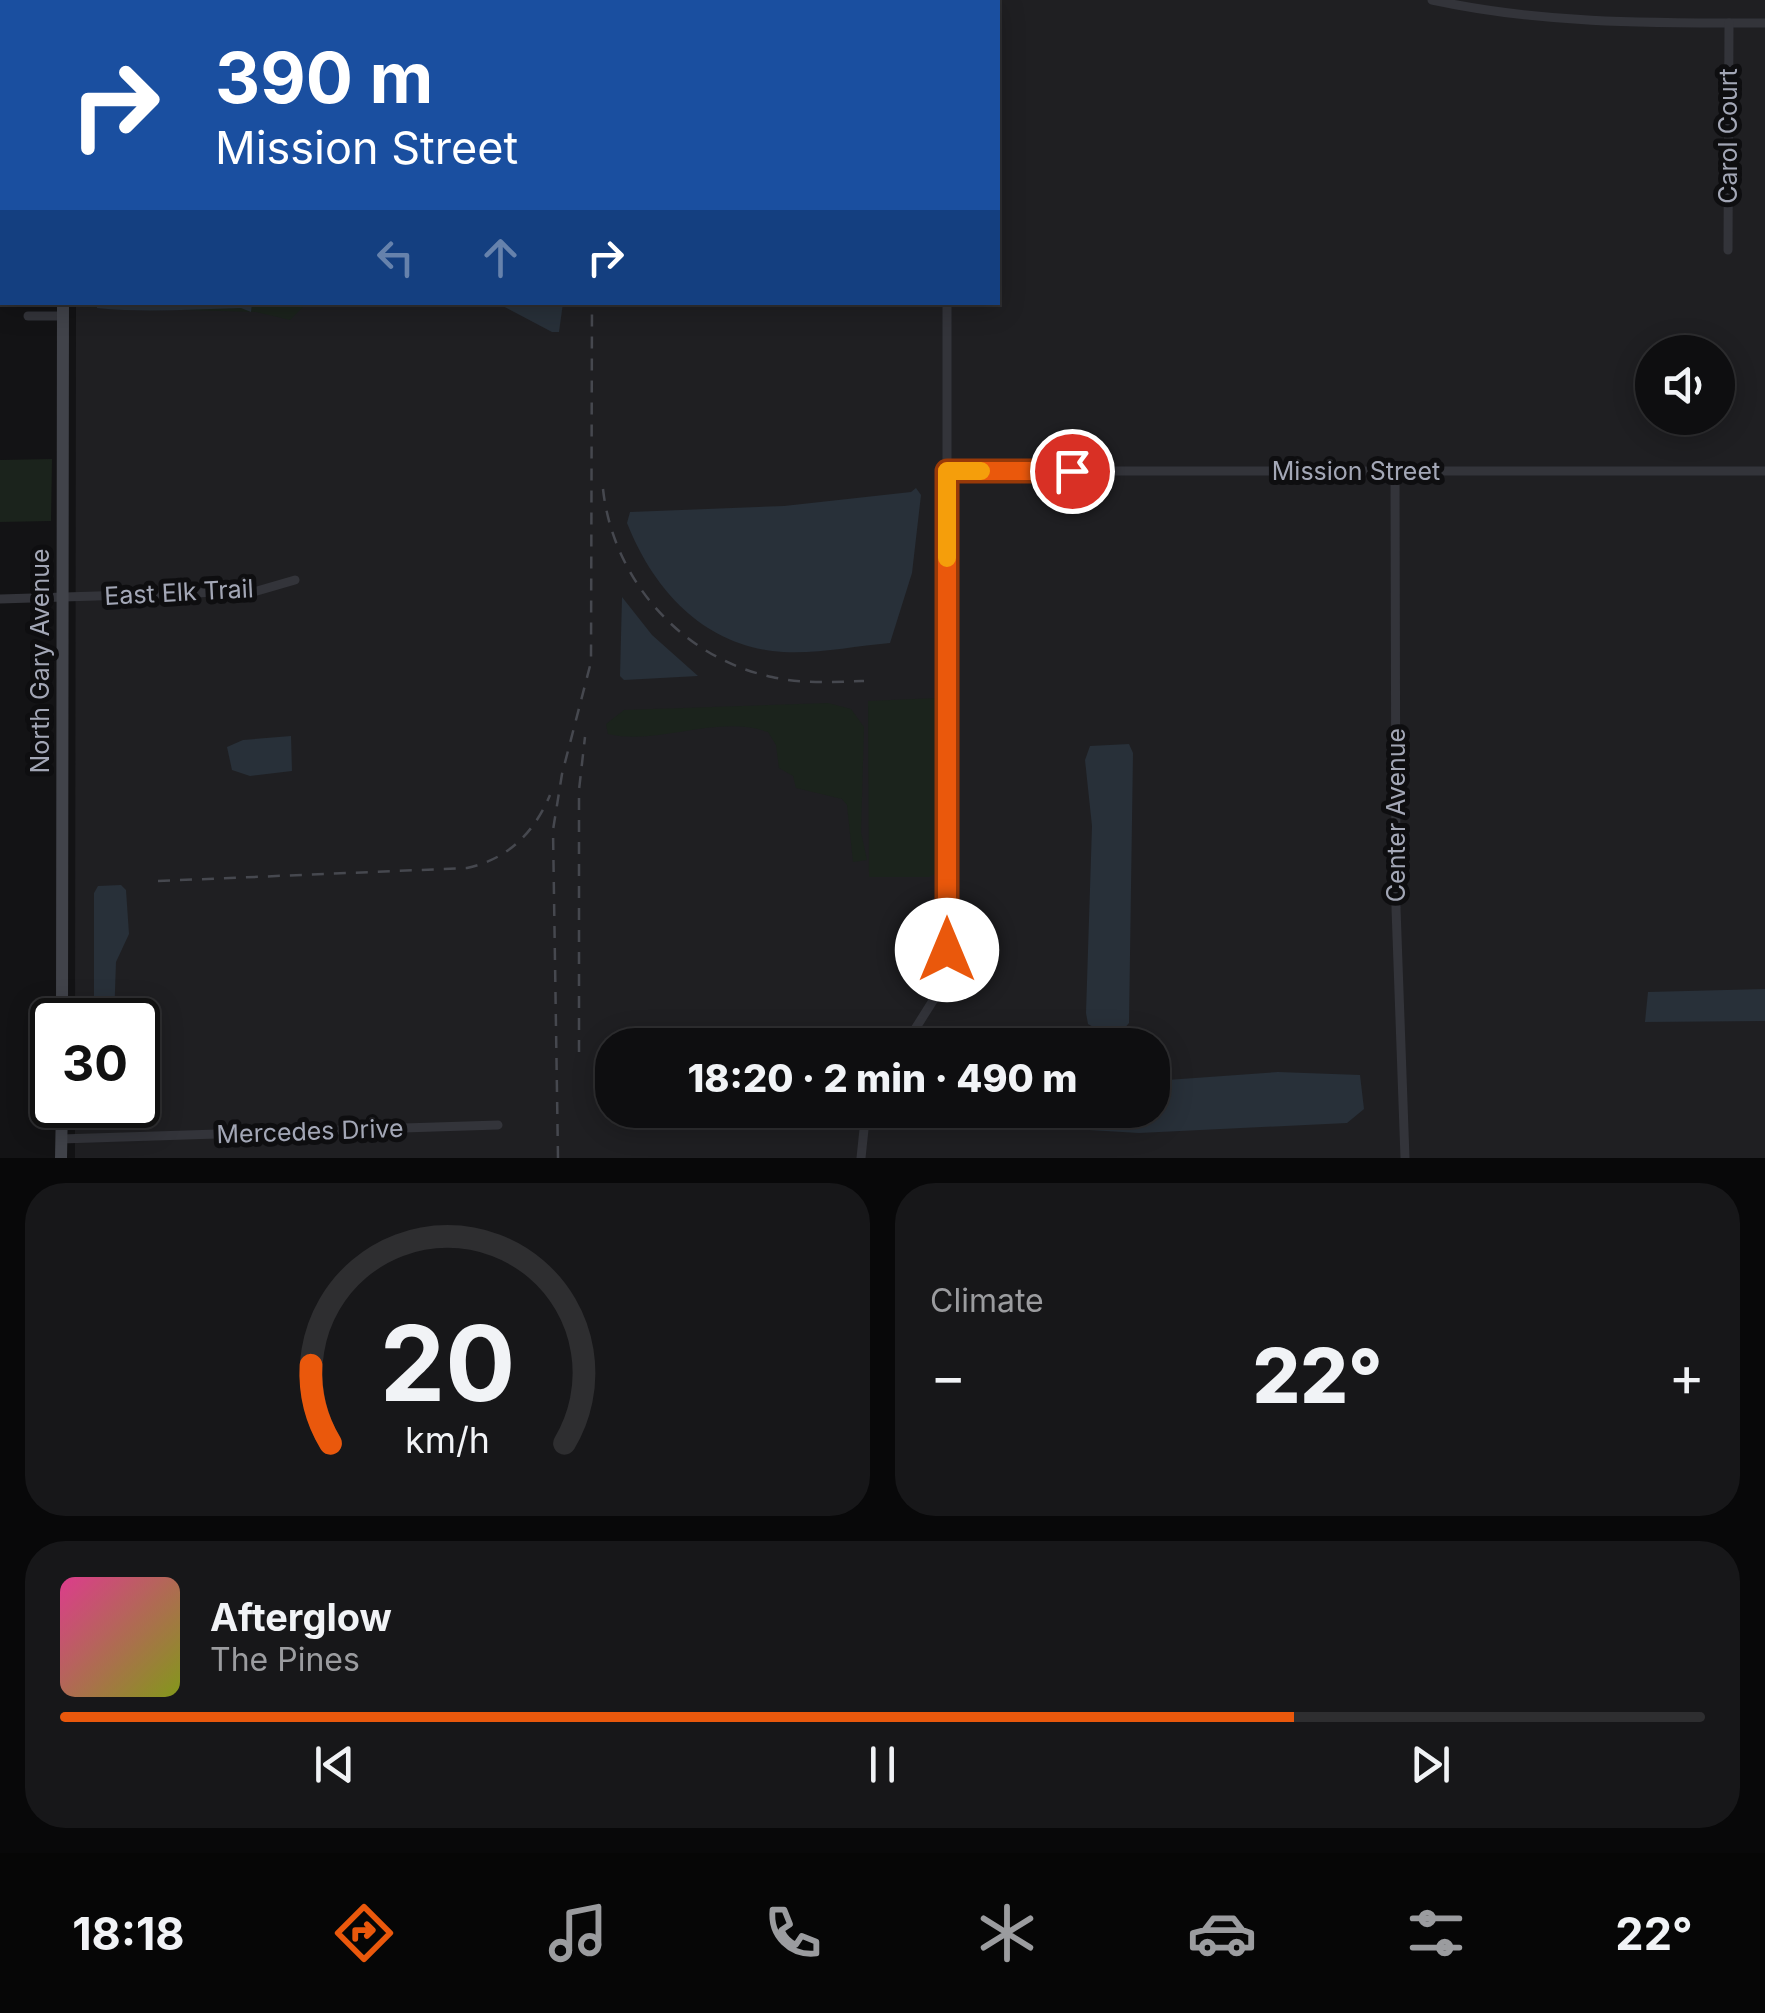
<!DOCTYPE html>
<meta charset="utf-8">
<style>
body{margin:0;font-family:Inter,sans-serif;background:#171719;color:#f1f3f6;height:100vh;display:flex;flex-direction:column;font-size:38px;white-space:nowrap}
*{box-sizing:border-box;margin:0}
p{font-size:32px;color:#9b9c9f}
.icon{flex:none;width:55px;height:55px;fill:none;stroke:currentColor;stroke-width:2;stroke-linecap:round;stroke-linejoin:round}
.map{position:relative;height:1158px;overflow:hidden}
.details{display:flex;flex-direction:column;gap:25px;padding:25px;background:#080809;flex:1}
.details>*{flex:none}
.banner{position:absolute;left:0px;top:0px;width:1000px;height:305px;box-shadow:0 5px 25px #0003,0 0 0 2px #2e2e30;background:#1a4fa0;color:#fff;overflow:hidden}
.controls{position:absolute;left:1635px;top:335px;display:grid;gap:20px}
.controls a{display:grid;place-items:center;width:100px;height:100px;border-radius:50%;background:#0e0e10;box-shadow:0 5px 25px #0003,0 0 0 2px #2e2e30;font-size:50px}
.speed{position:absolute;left:30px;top:998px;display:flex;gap:20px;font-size:50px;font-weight:700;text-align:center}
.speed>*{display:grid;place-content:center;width:130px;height:130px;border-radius:50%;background:#0e0e10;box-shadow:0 5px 25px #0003,0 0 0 2px #2e2e30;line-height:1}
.speed .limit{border:5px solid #111;border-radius:15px;background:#fff;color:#111}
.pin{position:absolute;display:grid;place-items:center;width:85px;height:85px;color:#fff;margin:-42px;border:5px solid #fff;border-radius:50%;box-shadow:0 2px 10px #0007}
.me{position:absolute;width:110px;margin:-55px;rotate:0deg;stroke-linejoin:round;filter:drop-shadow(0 0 8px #0008)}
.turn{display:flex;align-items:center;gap:35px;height:210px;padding:0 50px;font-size:45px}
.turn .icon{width:130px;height:130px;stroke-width:2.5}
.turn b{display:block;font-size:70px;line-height:85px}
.lanes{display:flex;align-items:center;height:95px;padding:0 50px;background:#0003;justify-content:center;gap:50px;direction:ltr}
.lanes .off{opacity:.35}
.big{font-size:75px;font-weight:800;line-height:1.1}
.details .tile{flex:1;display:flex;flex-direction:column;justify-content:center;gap:15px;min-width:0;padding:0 35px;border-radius:40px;background:#171719}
.details .dial{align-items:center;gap:0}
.dial svg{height:260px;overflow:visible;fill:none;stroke:#2e2e30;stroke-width:7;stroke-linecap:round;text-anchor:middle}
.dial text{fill:#f1f3f6;stroke:none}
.song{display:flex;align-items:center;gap:30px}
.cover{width:120px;height:120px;border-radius:15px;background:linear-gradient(135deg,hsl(330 70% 55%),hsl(70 70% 35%))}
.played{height:10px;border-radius:5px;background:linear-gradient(90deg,#ea580c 75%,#2e2e30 75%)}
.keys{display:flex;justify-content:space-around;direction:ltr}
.heat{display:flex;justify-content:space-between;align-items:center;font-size:55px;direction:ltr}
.details .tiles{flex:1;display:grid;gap:25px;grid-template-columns:1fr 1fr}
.tile:last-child{grid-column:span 2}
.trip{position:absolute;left:595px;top:1028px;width:575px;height:100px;border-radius:40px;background:#0e0e10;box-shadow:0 5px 25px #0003,0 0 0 2px #2e2e30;font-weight:800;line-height:100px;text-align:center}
.tab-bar{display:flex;height:160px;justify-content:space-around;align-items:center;background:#060606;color:#9b9c9f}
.tab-bar .icon{width:70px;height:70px}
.tab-bar .current{color:#ea580c}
.tab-bar b{font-size:45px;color:#f1f3f6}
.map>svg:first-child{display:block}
.built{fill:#1f1f22;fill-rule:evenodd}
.green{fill:#1b231c}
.water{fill:#283039}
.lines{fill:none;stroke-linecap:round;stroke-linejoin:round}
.street{stroke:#33343a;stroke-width:9}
.secondary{stroke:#41434a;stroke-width:12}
.rail{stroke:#46484f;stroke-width:2.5;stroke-dasharray:12 10;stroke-linecap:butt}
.route-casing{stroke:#983908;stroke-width:25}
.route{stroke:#ea580c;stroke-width:18}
.slow{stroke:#f59e0b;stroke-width:18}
.labels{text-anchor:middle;stroke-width:10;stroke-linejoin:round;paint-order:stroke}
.street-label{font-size:25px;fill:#a3a7b6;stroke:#0e0e10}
</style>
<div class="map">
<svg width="1765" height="1158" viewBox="0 0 1765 1158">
<rect width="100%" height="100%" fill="#131315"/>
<path class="built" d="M78 0H1765V1158H75V1105H138V1020H75L76 303 998 302V2ZM1652 352H1718V418H1652ZM612 1045H1152V1110H612Z"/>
<g class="green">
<polygon points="79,302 307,303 290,320 256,312 79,307"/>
<polygon points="52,459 51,521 0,522 0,460"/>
<polygon points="938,698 937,873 929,877 869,877 868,701"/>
<path d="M828 703 851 709 864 727 861 832 867 860 853 862 847 805 842 799 796 788 793 776 779 768 776 745 768 732C716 714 660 746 608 734L606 724 624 710Z"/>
</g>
<g class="water">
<path d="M97 303V302L252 303 251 312 241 308C192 309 147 313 97 308Z"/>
<polygon points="497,303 563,303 559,332 552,332"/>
<path d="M916 488 921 495 912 573 890 643C855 646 818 654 783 652 705 647 654 591 627 523L630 512 784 506 911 492Z"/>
<polygon points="622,597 652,635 698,676 624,680 620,676"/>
<polygon points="291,736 292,771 250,776 232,770 227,747 243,740"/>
<polygon points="1129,744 1133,753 1129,1023 1122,1031 1102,1032 1088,1024 1086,1013 1092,826 1085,760 1090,746"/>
<polygon points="121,885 126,890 129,934 116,962 114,1020 94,1020 94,893 98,886"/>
<polygon points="1765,989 1765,1021 1645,1022 1648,992"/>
<polygon points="1278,1072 1360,1075 1364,1109 1347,1123 1139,1133 1089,1130 1082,1110 1152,1110 1153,1081"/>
</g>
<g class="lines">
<g class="street">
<path d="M1432 0C1543 24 1652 23 1765 23"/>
<polyline points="962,2 963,0"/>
<polyline points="0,38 2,38"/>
<polyline points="0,54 2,54"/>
<polyline points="1728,250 1729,23"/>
<polyline points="28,316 63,316"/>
<polyline points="947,471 1765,471"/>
<polyline points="1395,471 1396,908 1405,1158"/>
<polyline points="0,599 257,591 295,580"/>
<polyline points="905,1045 934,999 947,951 947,302"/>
<polyline points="61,1139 498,1125"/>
<polyline points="861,1158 866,1110"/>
</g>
<g class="secondary">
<polyline points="66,2 66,0"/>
<polyline points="62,1020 63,302"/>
<polyline points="61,1158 62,1105"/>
</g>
<g class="rail">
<polyline points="592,0 592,2"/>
<path d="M603 489C613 580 682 658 772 677 802 684 833 682 864 681"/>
<path d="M158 881 467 868C508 859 534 833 550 795"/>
<polyline points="579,1052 579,790 585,737"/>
<polyline points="558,1158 553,830 562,774 591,662 592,302"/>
</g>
</g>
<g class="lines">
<g class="route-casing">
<polyline id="route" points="947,950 947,471 1072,471"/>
</g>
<use href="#route" class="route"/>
<polyline class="slow" points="947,558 947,471 981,471"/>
</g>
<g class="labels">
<g class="street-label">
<text transform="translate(1728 136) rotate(-90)" y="9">Carol Court</text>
<text x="1356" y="480">Mission Street</text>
<text transform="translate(179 592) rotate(-3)" y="9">East Elk Trail</text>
<text transform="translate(40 661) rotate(-90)" y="9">North Gary Avenue</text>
<text transform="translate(1396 815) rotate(-90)" y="9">Center Avenue</text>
<text transform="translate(310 1131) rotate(-2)" y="9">Mercedes Drive</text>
</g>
</g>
</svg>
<div class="controls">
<a><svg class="icon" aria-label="sound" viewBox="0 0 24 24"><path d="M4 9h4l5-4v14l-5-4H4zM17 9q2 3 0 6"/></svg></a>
</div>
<div class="speed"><div class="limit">30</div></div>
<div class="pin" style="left:1072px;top:471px;background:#d93025"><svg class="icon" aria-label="arrive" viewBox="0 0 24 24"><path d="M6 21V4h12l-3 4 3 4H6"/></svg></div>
<svg class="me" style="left:947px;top:950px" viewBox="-20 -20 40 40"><circle r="19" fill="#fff"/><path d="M0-13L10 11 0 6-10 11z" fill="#ea580c"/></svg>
<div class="trip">18:20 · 2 min · 490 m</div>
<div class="banner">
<div class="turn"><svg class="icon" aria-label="right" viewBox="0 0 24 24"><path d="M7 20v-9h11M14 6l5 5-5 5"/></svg><div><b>390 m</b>Mission Street</div></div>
<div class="lanes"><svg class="icon off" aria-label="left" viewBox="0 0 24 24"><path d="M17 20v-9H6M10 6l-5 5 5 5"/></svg><svg class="icon off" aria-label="ahead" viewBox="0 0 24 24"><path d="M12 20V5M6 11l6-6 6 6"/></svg><svg class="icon" aria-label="right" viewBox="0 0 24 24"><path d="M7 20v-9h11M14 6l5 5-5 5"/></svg></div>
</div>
</div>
<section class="details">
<div class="tiles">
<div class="tile dial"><svg viewBox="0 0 100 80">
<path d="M14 69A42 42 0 1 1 86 69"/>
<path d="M14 69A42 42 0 0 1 8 45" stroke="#ea580c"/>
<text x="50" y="56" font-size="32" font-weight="700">20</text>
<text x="50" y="72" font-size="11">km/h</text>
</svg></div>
<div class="tile"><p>Climate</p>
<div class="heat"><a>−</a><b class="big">22°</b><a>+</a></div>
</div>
<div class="tile">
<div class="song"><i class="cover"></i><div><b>Afterglow</b><p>The Pines</p></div></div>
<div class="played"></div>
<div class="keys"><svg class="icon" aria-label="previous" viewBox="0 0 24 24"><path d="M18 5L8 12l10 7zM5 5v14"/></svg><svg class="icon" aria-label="pause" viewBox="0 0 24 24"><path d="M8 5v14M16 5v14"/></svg><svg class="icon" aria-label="next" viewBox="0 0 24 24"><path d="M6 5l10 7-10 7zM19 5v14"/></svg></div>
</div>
</div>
</section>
<nav class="tab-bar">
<b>18:18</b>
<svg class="icon current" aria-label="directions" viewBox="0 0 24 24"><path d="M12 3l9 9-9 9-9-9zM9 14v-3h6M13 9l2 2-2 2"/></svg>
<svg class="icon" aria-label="music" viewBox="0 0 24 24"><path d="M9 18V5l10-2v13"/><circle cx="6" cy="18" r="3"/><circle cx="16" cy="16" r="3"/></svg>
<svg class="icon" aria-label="phone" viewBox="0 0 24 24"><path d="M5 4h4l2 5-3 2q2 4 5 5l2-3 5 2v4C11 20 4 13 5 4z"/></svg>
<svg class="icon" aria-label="climate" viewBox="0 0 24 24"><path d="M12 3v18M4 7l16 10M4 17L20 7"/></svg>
<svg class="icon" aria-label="car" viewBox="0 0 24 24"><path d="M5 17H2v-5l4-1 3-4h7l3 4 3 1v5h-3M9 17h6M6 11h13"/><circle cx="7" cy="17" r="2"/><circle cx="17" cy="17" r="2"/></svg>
<svg class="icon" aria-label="filters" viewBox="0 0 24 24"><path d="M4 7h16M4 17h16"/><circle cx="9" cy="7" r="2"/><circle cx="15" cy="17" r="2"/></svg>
<b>22°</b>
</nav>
